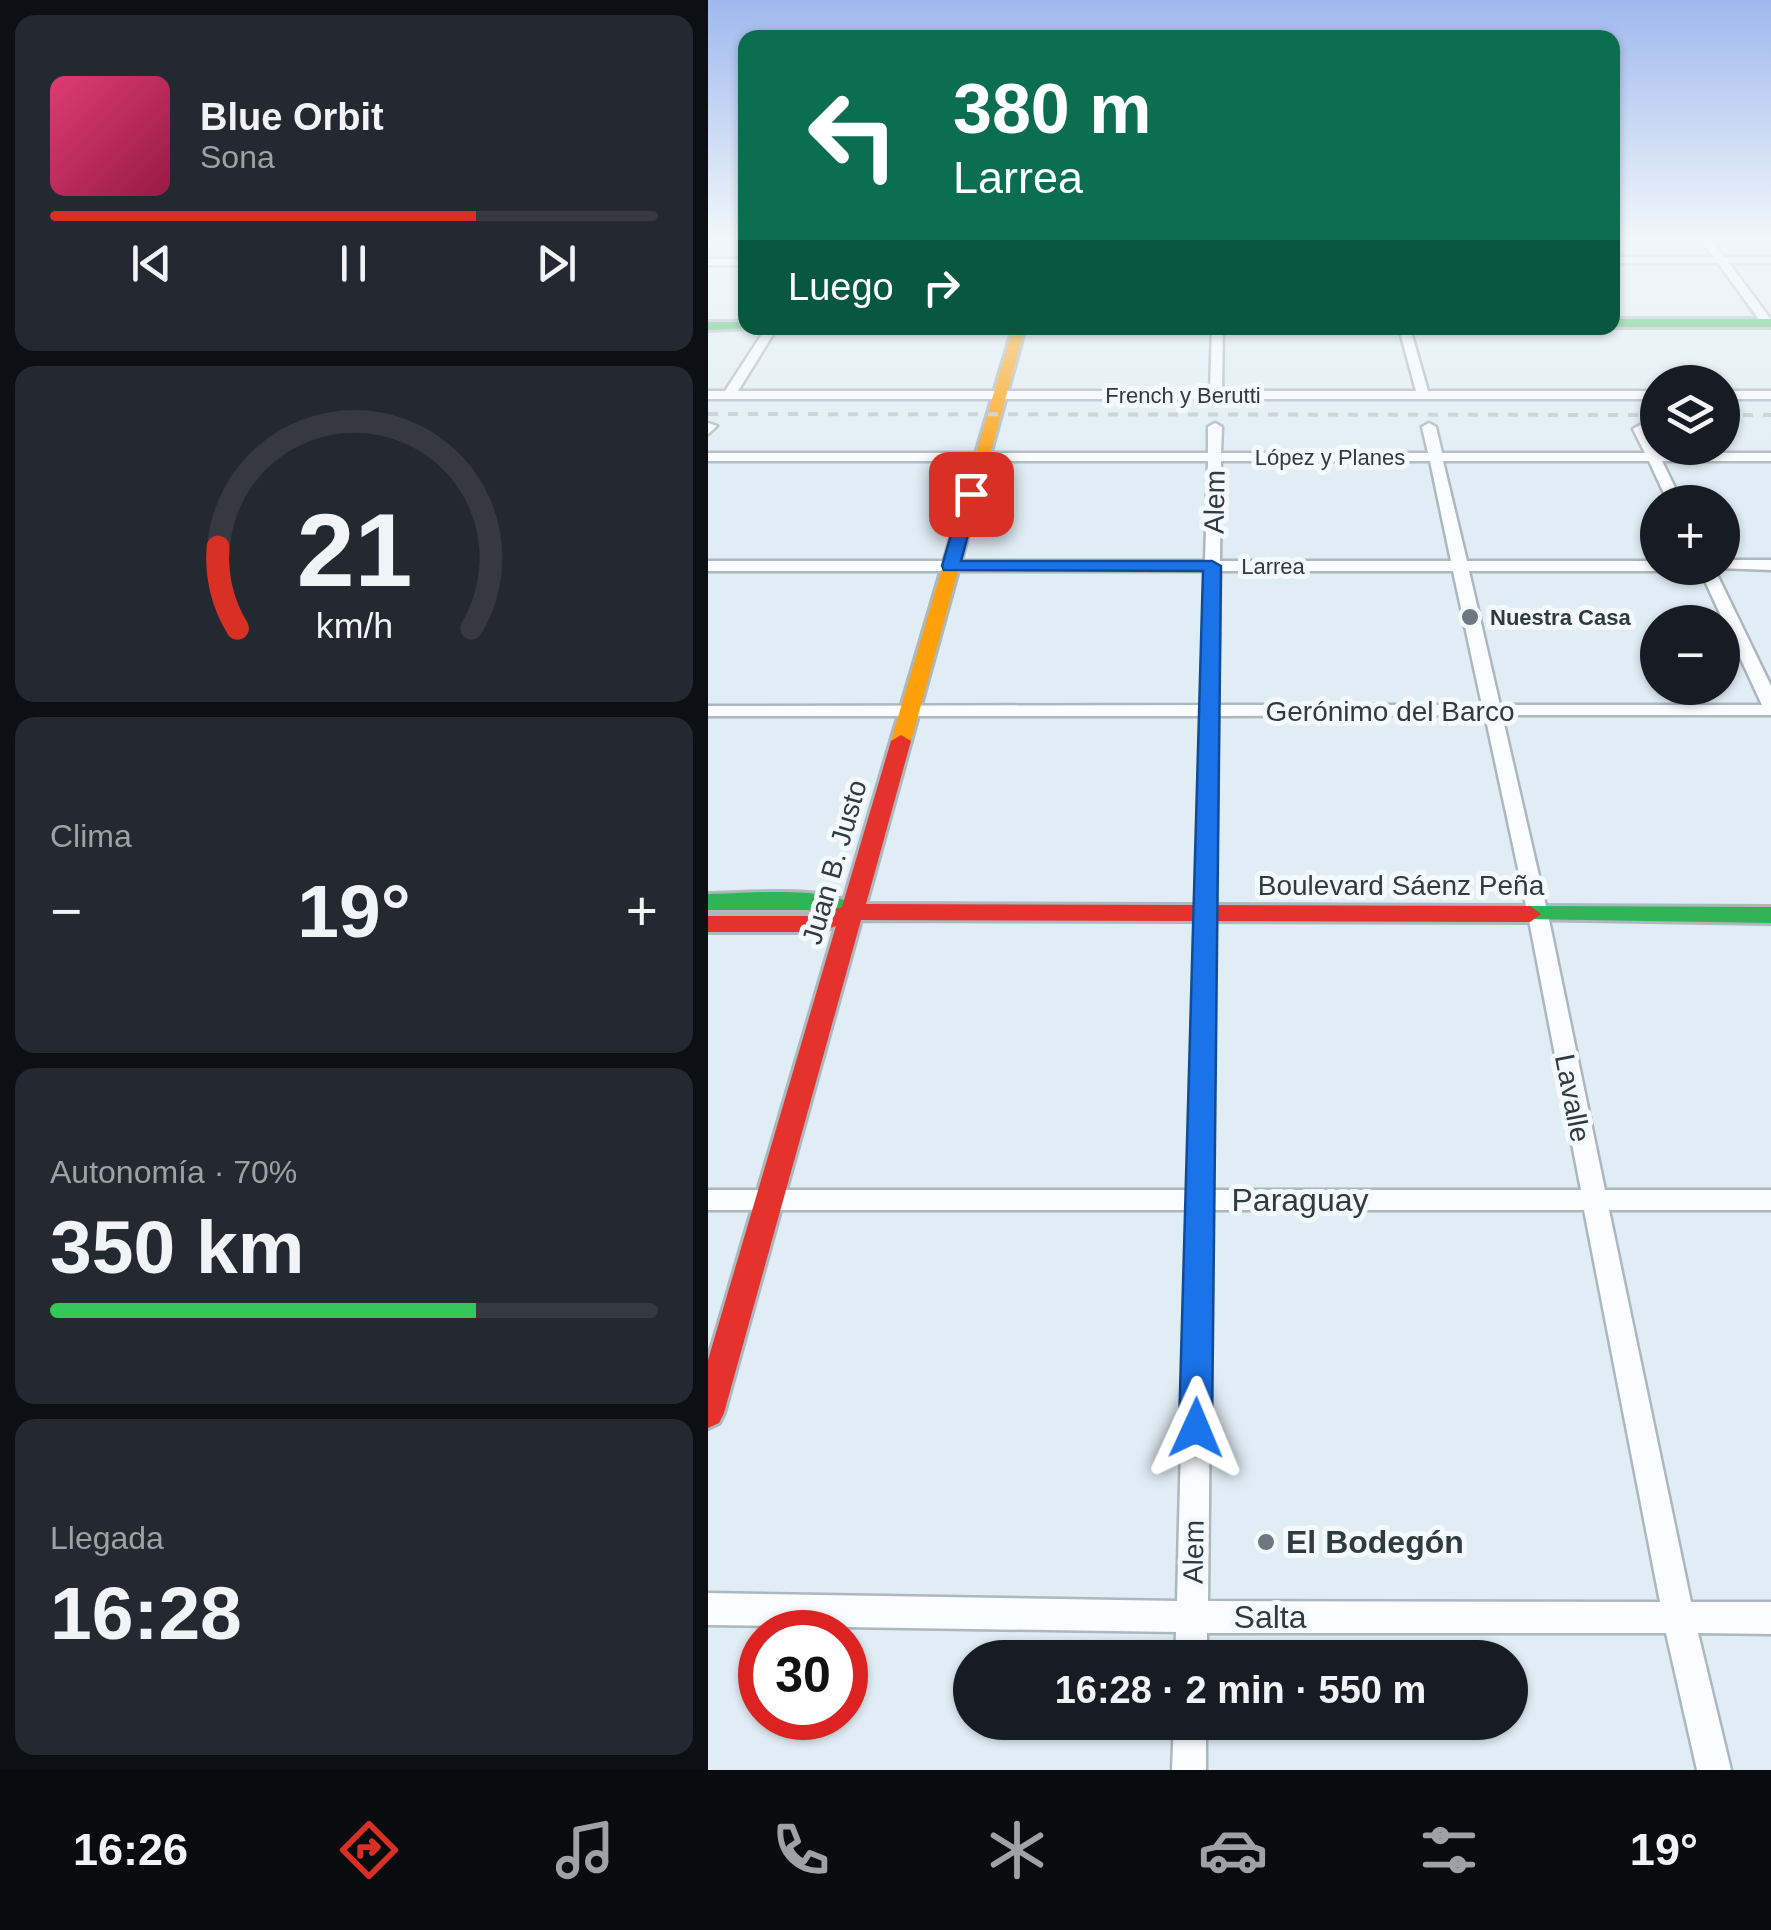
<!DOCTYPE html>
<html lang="es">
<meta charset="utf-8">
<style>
body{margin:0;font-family:Helvetica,sans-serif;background:#242831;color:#f1f3f6;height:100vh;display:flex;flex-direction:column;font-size:38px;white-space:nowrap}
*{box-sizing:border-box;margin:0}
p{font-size:32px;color:#9ea1a6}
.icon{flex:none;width:55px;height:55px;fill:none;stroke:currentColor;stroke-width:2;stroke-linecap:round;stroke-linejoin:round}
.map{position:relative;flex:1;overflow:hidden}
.details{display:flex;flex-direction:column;gap:15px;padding:15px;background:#0d0f14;width:708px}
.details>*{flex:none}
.guide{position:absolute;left:30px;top:30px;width:882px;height:305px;border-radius:20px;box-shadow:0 2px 8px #0004;background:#0b6e4f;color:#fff;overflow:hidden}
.fabs{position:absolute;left:932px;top:365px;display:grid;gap:20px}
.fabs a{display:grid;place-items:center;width:100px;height:100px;border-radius:50%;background:#171b24;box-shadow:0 2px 8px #0004;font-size:50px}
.speed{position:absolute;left:30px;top:1610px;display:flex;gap:20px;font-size:50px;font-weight:700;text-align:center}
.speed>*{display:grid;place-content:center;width:130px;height:130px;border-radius:50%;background:#171b24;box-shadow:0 2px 8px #0004;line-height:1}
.speed .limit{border:15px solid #d22;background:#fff;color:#111}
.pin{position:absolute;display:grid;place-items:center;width:85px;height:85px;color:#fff;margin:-42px;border-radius:20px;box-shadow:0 5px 15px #0006}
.me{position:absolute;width:110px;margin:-55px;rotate:1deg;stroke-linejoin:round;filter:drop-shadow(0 0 8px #0008)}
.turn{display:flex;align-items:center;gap:35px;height:210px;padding:0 50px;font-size:45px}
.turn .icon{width:130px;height:130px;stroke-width:2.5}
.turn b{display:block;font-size:70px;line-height:85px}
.then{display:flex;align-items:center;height:95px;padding:0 50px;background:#0003;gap:20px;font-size:38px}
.big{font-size:75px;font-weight:700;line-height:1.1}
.details .widget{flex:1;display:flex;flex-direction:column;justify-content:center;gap:15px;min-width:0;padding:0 35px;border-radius:20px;background:#242831}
.details .dial{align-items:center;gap:0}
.dial svg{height:260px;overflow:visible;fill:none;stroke:#363941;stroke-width:7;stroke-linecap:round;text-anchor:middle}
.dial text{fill:#f1f3f6;stroke:none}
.song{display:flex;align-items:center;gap:30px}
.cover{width:120px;height:120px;border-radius:15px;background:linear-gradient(135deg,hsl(340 70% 55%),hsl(340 70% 35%))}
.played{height:10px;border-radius:5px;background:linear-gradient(90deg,#d93025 70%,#363941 70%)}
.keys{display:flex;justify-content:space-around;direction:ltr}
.heat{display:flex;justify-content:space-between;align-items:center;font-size:55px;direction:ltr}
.charge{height:15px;border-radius:8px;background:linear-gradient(90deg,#34c759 70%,#363941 0)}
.trip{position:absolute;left:245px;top:1640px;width:575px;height:100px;border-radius:50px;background:#171b24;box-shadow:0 2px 8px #0004;font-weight:700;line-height:100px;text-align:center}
.menu{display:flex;height:160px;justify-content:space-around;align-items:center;background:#090b0e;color:#9ea1a6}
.menu .icon{width:70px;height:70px}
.menu .active{color:#d93025}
.menu b{font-size:45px;color:#f1f3f6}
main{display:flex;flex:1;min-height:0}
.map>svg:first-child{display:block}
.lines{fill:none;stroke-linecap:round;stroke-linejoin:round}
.street-casing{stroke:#acb7be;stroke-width:5}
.fast-casing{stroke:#acb7be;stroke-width:6}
.slow-casing{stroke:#acb7be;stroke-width:6}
.jam-casing{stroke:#acb7be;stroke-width:6}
.street{fill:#fafcfd;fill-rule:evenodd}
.fast{fill:#30b455;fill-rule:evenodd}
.slow{fill:#ff9f0a;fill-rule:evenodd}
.jam{fill:#e5322d;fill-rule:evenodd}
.rail{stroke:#c2c6c8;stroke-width:4;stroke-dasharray:10 10;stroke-linecap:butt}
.route{fill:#1a73e8;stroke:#114b97;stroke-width:2.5}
.poi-dot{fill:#6d7980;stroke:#f4f9fd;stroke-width:4}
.labels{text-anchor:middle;stroke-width:10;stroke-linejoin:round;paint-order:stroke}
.far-street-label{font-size:22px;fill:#2f3a41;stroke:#f4f9fd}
.far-poi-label{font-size:22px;font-weight:bold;fill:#2f3a41;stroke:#f4f9fd;text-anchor:start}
.street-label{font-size:28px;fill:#2f3a41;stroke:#f4f9fd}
.near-street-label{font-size:32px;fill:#2f3a41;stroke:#f4f9fd}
.near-poi-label{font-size:32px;font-weight:bold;fill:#2f3a41;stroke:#f4f9fd;text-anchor:start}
</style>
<main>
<section class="details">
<div class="widget">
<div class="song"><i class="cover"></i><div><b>Blue Orbit</b><p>Sona</p></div></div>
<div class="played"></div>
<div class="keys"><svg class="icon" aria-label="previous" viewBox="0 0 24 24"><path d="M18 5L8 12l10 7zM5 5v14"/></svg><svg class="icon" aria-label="pause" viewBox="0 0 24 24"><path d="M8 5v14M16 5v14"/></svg><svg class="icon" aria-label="next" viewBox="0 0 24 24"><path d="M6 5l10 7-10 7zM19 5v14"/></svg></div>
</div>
<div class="widget dial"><svg viewBox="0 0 100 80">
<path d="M14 69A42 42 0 1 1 86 69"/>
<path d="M14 69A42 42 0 0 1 8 44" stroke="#d93025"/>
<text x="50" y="56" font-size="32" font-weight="700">21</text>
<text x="50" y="72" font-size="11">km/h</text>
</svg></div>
<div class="widget"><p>Clima</p>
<div class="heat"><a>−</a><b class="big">19°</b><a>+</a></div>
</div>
<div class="widget"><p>Autonomía · 70%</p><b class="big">350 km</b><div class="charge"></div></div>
<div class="widget"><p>Llegada</p><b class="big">16:28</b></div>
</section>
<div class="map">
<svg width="1064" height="1770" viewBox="0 0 1064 1770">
<rect width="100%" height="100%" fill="#e0edf4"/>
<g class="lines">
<g class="street-casing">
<g id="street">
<polygon points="991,237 1001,237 1016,257 1064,257 1064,263 1021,263 1064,321 1063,325 1055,325 1010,263 905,263 905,257 1005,257"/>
<rect x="0" y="259" width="38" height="6"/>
<polygon points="58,328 69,328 30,391 502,391 504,328 515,328 514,391 708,391 691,328 702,328 720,391 950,391 950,399 0,399 0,391 17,391"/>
<rect x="1015" y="391" width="49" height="8"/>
<polygon points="0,423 9,426 0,434"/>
<path d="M507 423 514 427 513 453H720L714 427 721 423 728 427 734 453H937L925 429 932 425 939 429 950 453H1064V461H954L974 502H960L941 461H735L759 561H950V568H957L950 571H761L792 705H1054L991 568H1006L1064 688V715H794L840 915 897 1190H1064V1210H901L983 1602H1064V1634L990 1633 1023 1770H989L958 1633H499V1658H467L468 1632 0 1625V1593L469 1601 479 1210H0V1190H480L493 716H0V706L493 705 497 571H0V561H497L500 461H0V453H500V427ZM513 461H722L743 561H512ZM512 571H745L774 705H510ZM777 715 820 915 873 1190H504L510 716ZM504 1210H876L952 1602 500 1601Z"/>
<polygon points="1015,560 1064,560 1064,570 1010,568 1015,568"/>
<polygon points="466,1722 498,1722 498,1770 464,1770"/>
</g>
</g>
<g class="fast-casing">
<g id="fast">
<rect x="905" y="319" width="159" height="8"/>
<polygon points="0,322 38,322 38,328 43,328 0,330"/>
<path d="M0 894C36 894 132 883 154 912L143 920 115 910H0Z"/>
<polygon points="822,906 1064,907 1064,923 814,919 811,914 814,909"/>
</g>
</g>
<g class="slow-casing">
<polygon id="slow" points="305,328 317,328 203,741 193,747 186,745 183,741"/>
</g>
<g class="jam-casing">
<polygon id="jam" points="193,735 203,741 158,904 822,906 833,914 822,922 153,920 16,1413 11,1423 0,1428 0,1360 128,926 112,932 0,932 0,916 110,916 134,907 183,741"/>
</g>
<use href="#street" class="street"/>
<use href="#fast" class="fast"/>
<use href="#slow" class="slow"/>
<use href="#jam" class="jam"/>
<g class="rail">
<polyline points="0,414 950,415"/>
<polyline points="1015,415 1064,415"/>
</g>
</g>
<linearGradient id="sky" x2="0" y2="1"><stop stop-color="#9fb8ee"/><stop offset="0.49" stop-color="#f1f7fa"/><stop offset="1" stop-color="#f1f7fa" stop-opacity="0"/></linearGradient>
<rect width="1064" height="485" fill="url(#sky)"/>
<polygon class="route" points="263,489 271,494 253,561 504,561 513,566 504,1428 499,1438 488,1443 476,1438 471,1428 495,571 236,570 234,566 255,494"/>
<g class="poi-dot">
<circle cx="762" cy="617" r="10"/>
<circle cx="558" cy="1542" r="10"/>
</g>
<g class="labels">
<g class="far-street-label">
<text x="475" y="403">French y Berutti</text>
<text x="622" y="465">López y Planes</text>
<text x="565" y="574">Larrea</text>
</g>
<g class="far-poi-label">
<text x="782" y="625">Nuestra Casa</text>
</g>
<g class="street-label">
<text transform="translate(506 502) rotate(-89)" y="10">Alem</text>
<text x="682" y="721">Gerónimo del Barco</text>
<text transform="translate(126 862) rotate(-74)" y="10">Juan B. Justo</text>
<text x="693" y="895">Boulevard Sáenz Peña</text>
<text transform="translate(865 1098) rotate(79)" y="10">Lavalle</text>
<text transform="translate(485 1552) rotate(-89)" y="10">Alem</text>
</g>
<g class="near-street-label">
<text x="592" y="1211">Paraguay</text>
<text x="562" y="1628">Salta</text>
</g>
<g class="near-poi-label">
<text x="578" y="1553">El Bodegón</text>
</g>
</g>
</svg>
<div class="fabs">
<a><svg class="icon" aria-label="layers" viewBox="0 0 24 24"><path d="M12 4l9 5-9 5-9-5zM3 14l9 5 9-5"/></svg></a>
<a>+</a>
<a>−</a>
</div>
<div class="speed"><div class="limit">30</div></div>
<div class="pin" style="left:263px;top:494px;background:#d93025"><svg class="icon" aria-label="arrive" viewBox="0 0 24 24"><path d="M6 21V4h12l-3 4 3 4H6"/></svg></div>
<svg class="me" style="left:488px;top:1428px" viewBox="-20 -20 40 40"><path d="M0-17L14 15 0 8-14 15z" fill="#1a73e8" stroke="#fff" stroke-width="4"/></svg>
<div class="trip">16:28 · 2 min · 550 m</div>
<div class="guide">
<div class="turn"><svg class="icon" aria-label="left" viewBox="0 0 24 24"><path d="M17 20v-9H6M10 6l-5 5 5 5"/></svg><div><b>380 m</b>Larrea</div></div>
<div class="then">Luego<svg class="icon" aria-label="right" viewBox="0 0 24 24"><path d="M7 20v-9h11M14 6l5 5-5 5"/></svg></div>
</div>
</div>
</main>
<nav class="menu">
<b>16:26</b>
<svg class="icon active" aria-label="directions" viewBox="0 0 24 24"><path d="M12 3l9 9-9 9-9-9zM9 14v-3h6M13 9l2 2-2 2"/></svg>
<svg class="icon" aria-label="music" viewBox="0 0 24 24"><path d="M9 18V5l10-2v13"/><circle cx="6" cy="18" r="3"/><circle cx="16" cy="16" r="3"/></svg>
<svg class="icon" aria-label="phone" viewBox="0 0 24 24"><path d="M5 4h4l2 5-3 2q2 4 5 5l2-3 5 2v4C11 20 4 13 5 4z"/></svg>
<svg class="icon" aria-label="climate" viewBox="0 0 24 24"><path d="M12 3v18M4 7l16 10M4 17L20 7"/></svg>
<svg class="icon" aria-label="car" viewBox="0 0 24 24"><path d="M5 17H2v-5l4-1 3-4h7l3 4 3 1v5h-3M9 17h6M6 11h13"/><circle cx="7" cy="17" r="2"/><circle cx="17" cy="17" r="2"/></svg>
<svg class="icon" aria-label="filters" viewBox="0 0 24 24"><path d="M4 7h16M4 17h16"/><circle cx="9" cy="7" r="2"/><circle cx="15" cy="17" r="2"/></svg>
<b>19°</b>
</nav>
